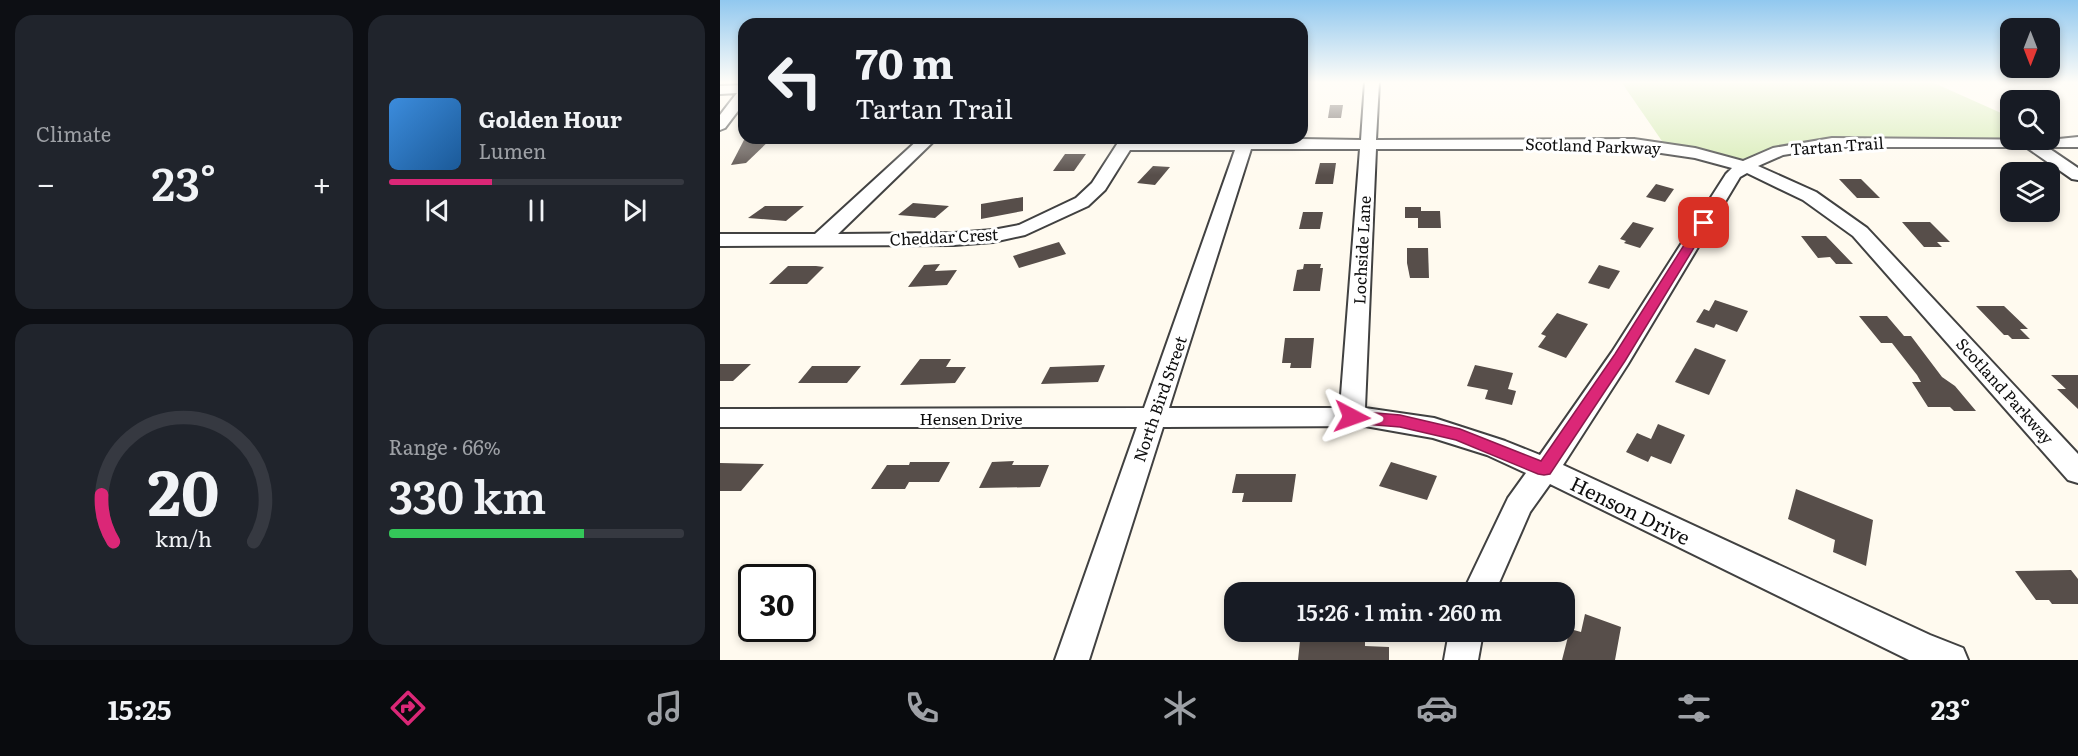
<!DOCTYPE html>
<meta charset="utf-8">
<style>
body{margin:0;font-family:Literata,serif;background:#20242c;color:#f1f3f6;height:100vh;display:flex;flex-direction:column;font-size:22px;white-space:nowrap}
*{box-sizing:border-box;margin:0}
p{font-size:20px;color:#9ea1a6}
.icon{flex:none;width:33px;height:33px;fill:none;stroke:currentColor;stroke-width:2;stroke-linecap:round;stroke-linejoin:round}
.map{position:relative;flex:1;overflow:hidden}
.panel{display:flex;flex-direction:column;gap:15px;padding:15px;background:#0d0f14;width:720px}
.panel>*{flex:none}
.hud{position:absolute;left:18px;top:18px;width:570px;height:126px;border-radius:18px;box-shadow:0 3px 9px #0003;background:#171b24;color:#f1f3f6;overflow:hidden}
.needle{width:39px;rotate:180deg}
.tools{position:absolute;left:1280px;top:18px;display:grid;gap:12px}
.tools a{display:grid;place-items:center;width:60px;height:60px;border-radius:12px;background:#171b24;box-shadow:0 3px 9px #0003;font-size:30px}
.speed{position:absolute;left:18px;top:564px;display:flex;gap:12px;font-size:30px;font-weight:700;text-align:center}
.speed>*{display:grid;place-content:center;width:78px;height:78px;border-radius:50%;background:#171b24;box-shadow:0 3px 9px #0003;line-height:1}
.speed .limit{border:3px solid #111;border-radius:9px;background:#fff;color:#111}
.pin{position:absolute;display:grid;place-items:center;width:51px;height:51px;color:#fff;margin:-26px;border-radius:12px;box-shadow:0 3px 9px #0006}
.me{position:absolute;width:66px;margin:-33px;rotate:94deg;stroke-linejoin:round;filter:drop-shadow(0 0 4px #0008)}
.turn{display:flex;align-items:center;gap:21px;height:126px;padding:0 18px;font-size:27px}
.turn .icon{width:78px;height:78px;stroke-width:2.5}
.turn b{display:block;font-size:42px;line-height:51px}
.big{font-size:45px;font-weight:600;line-height:1.1}
.panel .widget{flex:1;display:flex;flex-direction:column;justify-content:center;gap:9px;min-width:0;padding:0 21px;border-radius:18px;background:#20242c}
.panel .dial{align-items:center;gap:0}
.dial svg{height:156px;overflow:visible;fill:none;stroke:#363941;stroke-width:7;stroke-linecap:round;text-anchor:middle}
.dial text{fill:#f1f3f6;stroke:none}
.song{display:flex;align-items:center;gap:18px}
.cover{width:72px;height:72px;border-radius:9px;background:linear-gradient(135deg,hsl(210 70% 55%),hsl(210 70% 35%))}
.played{height:6px;border-radius:3px;background:linear-gradient(90deg,#db2777 35%,#363941 35%)}
.keys{display:flex;justify-content:space-around;direction:ltr}
.heat{display:flex;justify-content:space-between;align-items:center;font-size:33px;direction:ltr}
.charge{height:9px;border-radius:4px;background:linear-gradient(90deg,#34c759 66%,#363941 0)}
.panel .tiles{flex:1;display:grid;gap:15px;grid-template-columns:repeat(2,1fr)}
.trip{position:absolute;left:504px;top:582px;width:351px;height:60px;border-radius:18px;background:#171b24;box-shadow:0 3px 9px #0003;font-weight:600;line-height:60px;text-align:center}
.menu{display:flex;height:96px;justify-content:space-around;align-items:center;background:#090b0e;color:#9ea1a6}
.menu .icon{width:42px;height:42px}
.menu .current{color:#db2777}
.menu b{font-size:27px;color:#f1f3f6}
main{display:flex;flex:1;min-height:0}
.map>svg:first-child{display:block}
.green{fill:#d7ecb6}
.building{fill:#574e4a}
.lines{fill:none;stroke-linecap:round;stroke-linejoin:round}
.minor-casing{stroke:#414141;stroke-width:4}
.minor{fill:#fff;fill-rule:evenodd}
.route{fill:#db2777;stroke:#8e194d;stroke-width:1.5}
.labels{text-anchor:middle;stroke-width:6;stroke-linejoin:round;paint-order:stroke}
.street-label{font-size:16px;fill:#0e0e0e;stroke:#fff}
.near-street-label{font-size:20px;fill:#0e0e0e;stroke:#fff}
</style>
<main>
<section class="panel">
<div class="tiles">
<div class="widget"><p>Climate</p>
<div class="heat"><a>−</a><b class="big">23°</b><a>+</a></div>
</div>
<div class="widget">
<div class="song"><i class="cover"></i><div><b>Golden Hour</b><p>Lumen</p></div></div>
<div class="played"></div>
<div class="keys"><svg class="icon" aria-label="previous" viewBox="0 0 24 24"><path d="M18 5L8 12l10 7zM5 5v14"/></svg><svg class="icon" aria-label="pause" viewBox="0 0 24 24"><path d="M8 5v14M16 5v14"/></svg><svg class="icon" aria-label="next" viewBox="0 0 24 24"><path d="M6 5l10 7-10 7zM19 5v14"/></svg></div>
</div>
<div class="widget dial"><svg viewBox="0 0 100 80">
<path d="M14 69A42 42 0 1 1 86 69"/>
<path d="M14 69A42 42 0 0 1 8 45" stroke="#db2777"/>
<text x="50" y="56" font-size="32" font-weight="700">20</text>
<text x="50" y="72" font-size="11">km/h</text>
</svg></div>
<div class="widget"><p>Range · 66%</p><b class="big">330 km</b><div class="charge"></div></div>
</div>
</section>
<div class="map">
<svg width="1358" height="660" viewBox="0 0 1358 660">
<rect width="100%" height="100%" fill="#fffaef"/>
<polygon class="green" points="902,83 1214,83 1290,117 1290,140 1329,140 1329,135 1341,140 1118,140 1073,144 1030,158 1020,159 944,144"/>
<g class="building">
<polygon points="610,105 623,105 621,118 608,118"/>
<polygon points="25,138 52,138 26,163 11,165"/>
<polygon points="345,154 366,154 354,171 333,171"/>
<polygon points="600,163 616,163 613,184 595,184"/>
<polygon points="433,166 450,167 435,185 417,183"/>
<polygon points="1119,179 1141,179 1160,198 1137,198"/>
<polygon points="936,184 954,189 945,202 926,197"/>
<polygon points="303,197 303,211 261,219 261,204"/>
<polygon points="193,203 229,206 215,218 178,215"/>
<polygon points="45,206 84,206 66,221 28,218"/>
<polygon points="685,207 701,207 701,211 720,211 721,228 698,228 698,218 685,218"/>
<polygon points="583,212 603,212 600,229 579,229"/>
<polygon points="913,222 934,228 920,248 904,243 906,241 900,239"/>
<polygon points="1182,222 1210,222 1230,242 1217,242 1222,247 1204,247"/>
<polygon points="1081,236 1106,236 1133,264 1116,264 1110,257 1098,258"/>
<polygon points="339,242 346,254 299,268 293,256"/>
<polygon points="687,248 708,248 709,278 690,278 687,263"/>
<polygon points="220,264 215,271 237,270 227,285 188,287 204,265"/>
<polygon points="584,264 601,264 600,268 603,268 600,291 573,291 577,270 583,269"/>
<polygon points="879,265 900,271 889,289 868,283"/>
<polygon points="68,266 96,266 104,267 87,284 49,284"/>
<polygon points="995,300 1028,311 1017,332 996,324 994,328 976,322 984,309 989,311"/>
<polygon points="1256,306 1284,306 1308,329 1300,329 1310,339 1292,339 1288,335 1284,335"/>
<polygon points="837,313 868,324 846,358 818,347 826,336 821,334"/>
<polygon points="1139,316 1167,316 1184,336 1191,336 1222,377 1235,386 1256,411 1234,411 1230,407 1208,407 1192,382 1201,382 1197,375 1172,343 1161,343"/>
<polygon points="565,338 594,338 591,368 570,368 571,363 562,363"/>
<polygon points="975,348 1006,360 989,395 955,382"/>
<polygon points="200,359 231,359 226,367 246,367 235,383 180,385"/>
<polygon points="0,364 31,364 13,381 0,381"/>
<polygon points="385,365 378,382 321,384 330,367"/>
<polygon points="755,365 793,373 788,389 796,391 792,405 765,399 768,390 747,386"/>
<polygon points="92,366 141,366 127,383 78,383"/>
<polygon points="1331,375 1358,375 1358,409 1337,389 1346,389"/>
<polygon points="938,424 965,435 951,464 931,456 928,462 906,452 917,433 931,439"/>
<polygon points="294,461 292,465 329,465 320,487 259,488 272,462"/>
<polygon points="190,462 230,462 219,482 189,482 185,489 151,489 167,465 189,465"/>
<polygon points="671,462 717,476 707,500 659,486"/>
<polygon points="0,463 44,464 21,491 0,491"/>
<polygon points="516,474 576,474 572,502 522,502 524,493 512,493"/>
<polygon points="1076,489 1153,520 1146,566 1113,552 1115,540 1068,519"/>
<polygon points="1351,570 1358,579 1358,604 1332,604 1329,600 1316,600 1295,571"/>
<polygon points="865,614 901,627 895,660 842,660 850,629 861,632"/>
<polygon points="599,632 645,632 645,646 669,647 669,660 578,660 580,641 598,641"/>
</g>
<g class="lines">
<g class="minor-casing">
<g id="minor">
<path d="M645 82H659L656 140 914 139 975 148 1023 161 1053 148 1112 138 1329 140 1358 137V147H1327L1358 168V180L1352 179 1306 147H1112L1063 155 1038 166 1096 192 1147 228 1358 454V483L1348 480 1133 236 1083 200 1027 173 1020 177 908 364 843 465 1210 635 1243 648 1248 660H1189L830 484 810 512 775 592H743L788 498 806 473 767 455 713 438 645 426 443 427 369 660H335L417 427H0V409L424 408 515 150H410L385 190 368 206 305 235 273 242 234 245 0 246V234H95L200 138H217L118 234 234 233 273 230 299 225 356 198 372 183 401 138H417L415 140H519V138L641 140ZM531 149H640L620 408H449ZM656 149H914L975 158 1012 168 1006 174 892 352 820 455 785 441 714 418 645 408Z"/>
<polygon points="24,85 24,103 5,128 0,130 0,115 17,93 0,94 0,86"/>
<polygon points="729,632 763,632 758,660 724,660"/>
</g>
</g>
<use href="#minor" class="minor"/>
</g>
<linearGradient id="sky" x2="0" y2="1"><stop stop-color="#91c8ef"/><stop offset="0.47" stop-color="#fffdf8"/><stop offset="1" stop-color="#fffdf8" stop-opacity="0"/></linearGradient>
<rect width="1358" height="175" fill="url(#sky)"/>
<polygon class="route" points="984,220 989,223 905,361 830,474 824,475 818,474 736,440 680,427 632,423 626,421 624,417 626,413 632,411 680,415 740,429 821,461 895,354 978,223"/>
<g class="labels">
<g class="street-label">
<text transform="translate(873 146) rotate(2)" y="6">Scotland Parkway</text>
<text transform="translate(1117 146) rotate(-4)" y="6">Tartan Trail</text>
<text transform="translate(224 237) rotate(-3)" y="6">Cheddar Crest</text>
<text transform="translate(642 250) rotate(-87)" y="6">Lochside Lane</text>
<text transform="translate(1285 391) rotate(48)" y="6">Scotland Parkway</text>
<text transform="translate(440 399) rotate(-71)" y="6">North Bird Street</text>
<text x="251" y="425">Hensen Drive</text>
</g>
<g class="near-street-label">
<text transform="translate(910 511) rotate(26)" y="7">Henson Drive</text>
</g>
</g>
</svg>
<div class="tools">
<a><svg class="needle" viewBox="-14 -14 28 28"><path d="M0-13l5 13h-10z" fill="#e53935"/><path d="M0 13l5-13h-10z" fill="#9ea1a6"/></svg></a>
<a><svg class="icon" aria-label="search" viewBox="0 0 24 24"><circle cx="10" cy="10" r="6"/><path d="M15 15l6 6"/></svg></a>
<a><svg class="icon" aria-label="layers" viewBox="0 0 24 24"><path d="M12 4l9 5-9 5-9-5zM3 14l9 5 9-5"/></svg></a>
</div>
<div class="speed"><div class="limit">30</div></div>
<div class="pin" style="left:984px;top:223px;background:#d93025"><svg class="icon" aria-label="arrive" viewBox="0 0 24 24"><path d="M6 21V4h12l-3 4 3 4H6"/></svg></div>
<svg class="me" style="left:632px;top:417px" viewBox="-20 -20 40 40"><path d="M0-17L14 15 0 8-14 15z" fill="#db2777" stroke="#fff" stroke-width="4"/></svg>
<div class="trip">15:26 · 1 min · 260 m</div>
<div class="hud">
<div class="turn"><svg class="icon" aria-label="left" viewBox="0 0 24 24"><path d="M17 20v-9H6M10 6l-5 5 5 5"/></svg><div><b>70 m</b>Tartan Trail</div></div>
</div>
</div>
</main>
<nav class="menu">
<b>15:25</b>
<svg class="icon current" aria-label="directions" viewBox="0 0 24 24"><path d="M12 3l9 9-9 9-9-9zM9 14v-3h6M13 9l2 2-2 2"/></svg>
<svg class="icon" aria-label="music" viewBox="0 0 24 24"><path d="M9 18V5l10-2v13"/><circle cx="6" cy="18" r="3"/><circle cx="16" cy="16" r="3"/></svg>
<svg class="icon" aria-label="phone" viewBox="0 0 24 24"><path d="M5 4h4l2 5-3 2q2 4 5 5l2-3 5 2v4C11 20 4 13 5 4z"/></svg>
<svg class="icon" aria-label="climate" viewBox="0 0 24 24"><path d="M12 3v18M4 7l16 10M4 17L20 7"/></svg>
<svg class="icon" aria-label="car" viewBox="0 0 24 24"><path d="M5 17H2v-5l4-1 3-4h7l3 4 3 1v5h-3M9 17h6M6 11h13"/><circle cx="7" cy="17" r="2"/><circle cx="17" cy="17" r="2"/></svg>
<svg class="icon" aria-label="filters" viewBox="0 0 24 24"><path d="M4 7h16M4 17h16"/><circle cx="9" cy="7" r="2"/><circle cx="15" cy="17" r="2"/></svg>
<b>23°</b>
</nav>
